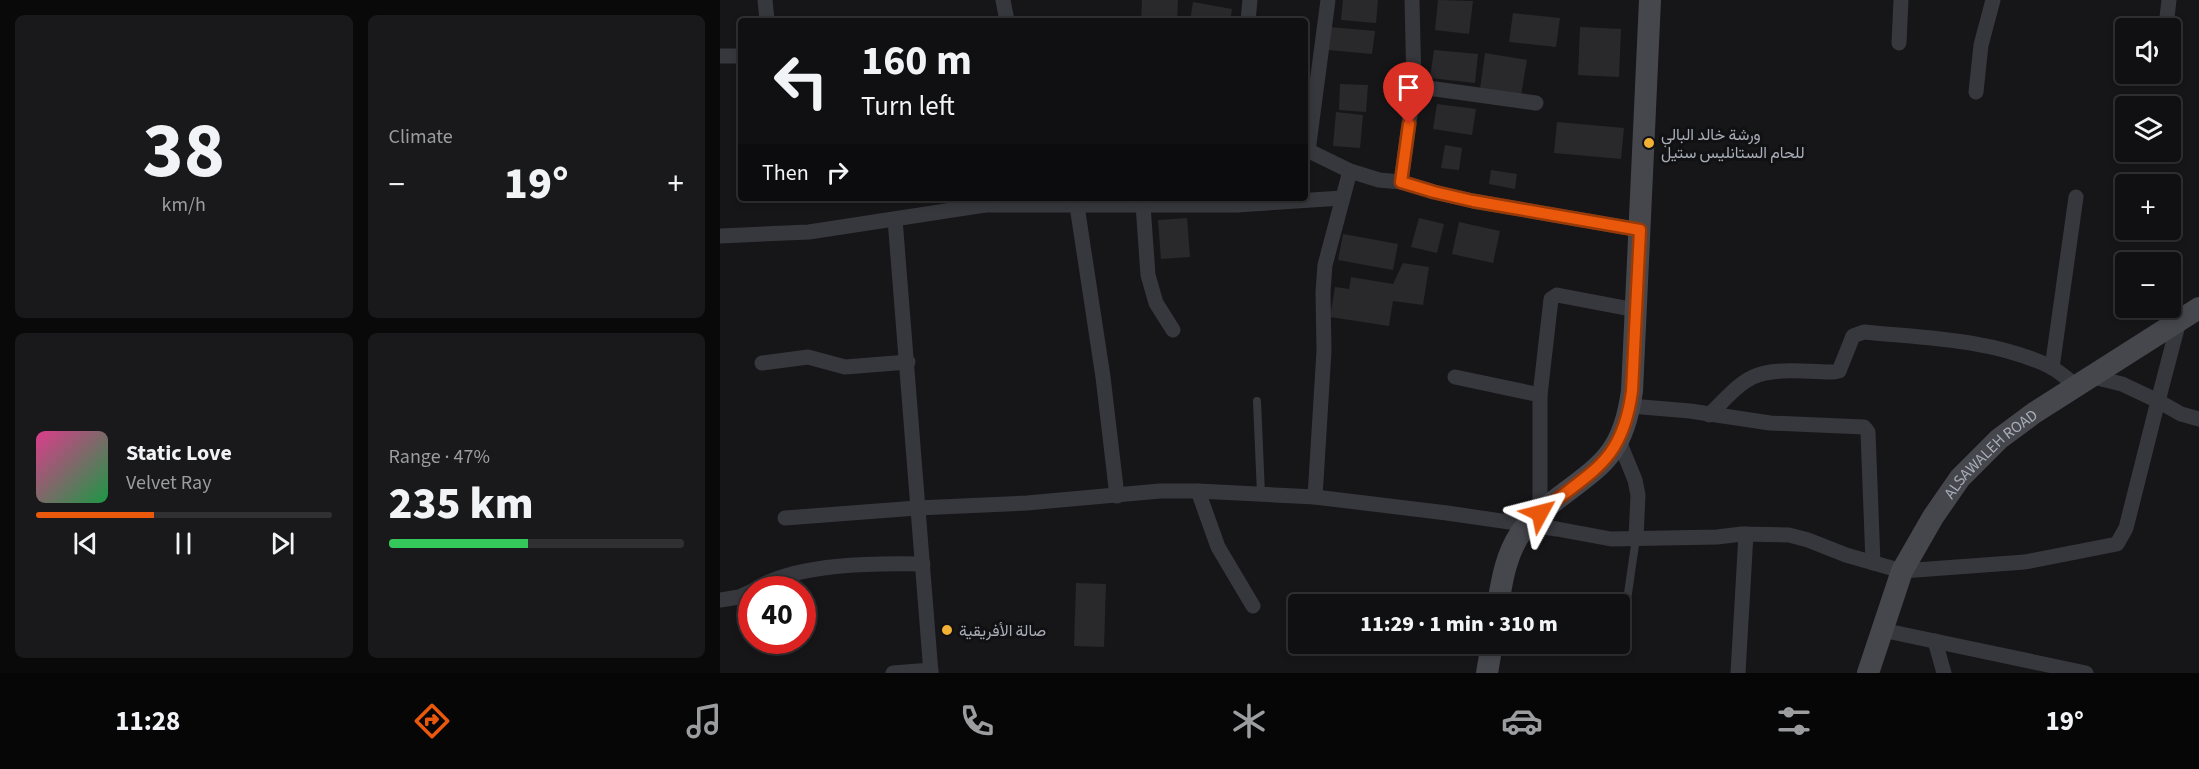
<!DOCTYPE html>
<meta charset="utf-8">
<style>
body{margin:0;font-family:"Source Sans 3",Vazirmatn,sans-serif;background:#19191b;color:#f1f3f6;height:100vh;display:flex;flex-direction:column;font-size:22px;white-space:nowrap}
*{box-sizing:border-box;margin:0}
p{font-size:20px;color:#9c9d9f}
.icon{flex:none;width:33px;height:33px;fill:none;stroke:currentColor;stroke-width:2;stroke-linecap:round;stroke-linejoin:round}
.map{position:relative;flex:1;overflow:hidden}
.details{display:flex;flex-direction:column;gap:15px;padding:15px;background:#09090a;width:720px}
.details>*{flex:none}
.guide{position:absolute;left:18px;top:18px;width:570px;height:183px;border-radius:6px;box-shadow:0 3px 9px #0003,0 0 0 2px #303032;background:#101012;color:#f1f3f6;overflow:hidden}
.controls{position:absolute;left:1395px;top:18px;display:grid;gap:12px}
.controls a{display:grid;place-items:center;width:66px;height:66px;border-radius:6px;background:#101012;box-shadow:0 3px 9px #0003,0 0 0 2px #303032;font-size:30px}
.speed{position:absolute;left:18px;top:576px;display:flex;gap:12px;font-size:30px;font-weight:700;text-align:center}
.speed>*{display:grid;place-content:center;width:78px;height:78px;border-radius:50%;background:#101012;box-shadow:0 3px 9px #0003,0 0 0 2px #303032;line-height:1}
.speed .limit{border:9px solid #d22;background:#fff;color:#111}
.pin{position:absolute;display:grid;place-items:center;width:51px;height:51px;color:#fff;margin:-62px -26px;border-radius:50% 50% 50% 0;rotate:-45deg;box-shadow:0 0 6px #0007}
.pin .icon{rotate:45deg}
.me{position:absolute;width:66px;margin:-33px;rotate:52deg;stroke-linejoin:round;filter:drop-shadow(0 0 4px #0008)}
.turn{display:flex;align-items:center;gap:21px;height:126px;padding:0 24px;font-size:27px}
.turn .icon{width:78px;height:78px;stroke-width:2.5}
.turn b{display:block;font-size:42px;line-height:51px}
.then{display:flex;align-items:center;height:57px;padding:0 24px;background:#0003;gap:12px;font-size:22px}
.big{font-size:45px;font-weight:800;line-height:1.1}
.details .card{flex:1;display:flex;flex-direction:column;justify-content:center;gap:9px;min-width:0;padding:0 21px;border-radius:9px;background:#19191b}
.details .dial{align-items:center;gap:0}
.dial b{font-size:78px;line-height:1}
.song{display:flex;align-items:center;gap:18px}
.cover{width:72px;height:72px;border-radius:9px;background:linear-gradient(135deg,hsl(330 70% 55%),hsl(140 70% 35%))}
.played{height:6px;border-radius:3px;background:linear-gradient(90deg,#ea580c 40%,#303032 40%)}
.keys{display:flex;justify-content:space-around;direction:ltr}
.heat{display:flex;justify-content:space-between;align-items:center;font-size:33px;direction:ltr}
.charge{height:9px;border-radius:4px;background:linear-gradient(90deg,#34c759 47%,#303032 0)}
.details .tiles{flex:1;display:grid;gap:15px;grid-template-columns:repeat(2,1fr)}
.trip{position:absolute;left:568px;top:594px;width:342px;height:60px;border-radius:6px;background:#101012;box-shadow:0 3px 9px #0003,0 0 0 2px #303032;font-weight:800;line-height:60px;text-align:center}
.tab-bar{display:flex;height:96px;justify-content:space-around;align-items:center;background:#060607;color:#9c9d9f}
.tab-bar .icon{width:42px;height:42px}
.tab-bar .current{color:#ea580c}
.tab-bar b{font-size:27px;color:#f1f3f6}
main{display:flex;flex:1;min-height:0}
.map>svg:first-child{display:block}
.building{fill:#29292c}
.lines{fill:none;stroke-linecap:round;stroke-linejoin:round}
.lane{stroke:#37383d;stroke-width:8}
.street{stroke:#37383d;stroke-width:15}
.secondary{stroke:#45474d;stroke-width:22}
.route-casing{stroke:#983908;stroke-width:15}
.route{stroke:#ea580c;stroke-width:10}
.poi-dot{fill:#f2b134;stroke:#111113;stroke-width:2}
.labels{text-anchor:middle;stroke-width:6;stroke-linejoin:round;paint-order:stroke}
.poi-label{font-size:16px;fill:#a8adb8;stroke:#111113;text-anchor:start}
.street-label{font-size:16px;fill:#a8adb8;stroke:#111113}
</style>
<main>
<section class="details">
<div class="tiles">
<div class="card dial"><b>38</b><p>km/h</p></div>
<div class="card"><p>Climate</p>
<div class="heat"><a>−</a><b class="big">19°</b><a>+</a></div>
</div>
<div class="card">
<div class="song"><i class="cover"></i><div><b>Static Love</b><p>Velvet Ray</p></div></div>
<div class="played"></div>
<div class="keys"><svg class="icon" aria-label="previous" viewBox="0 0 24 24"><path d="M18 5L8 12l10 7zM5 5v14"/></svg><svg class="icon" aria-label="pause" viewBox="0 0 24 24"><path d="M8 5v14M16 5v14"/></svg><svg class="icon" aria-label="next" viewBox="0 0 24 24"><path d="M6 5l10 7-10 7zM19 5v14"/></svg></div>
</div>
<div class="card"><p>Range · 47%</p><b class="big">235 km</b><div class="charge"></div></div>
</div>
</section>
<div class="map">
<svg width="1479" height="673" viewBox="0 0 1479 673">
<rect width="100%" height="100%" fill="#161618"/>
<g class="building">
<polygon points="422,0 458,0 457,21 421,21"/>
<polygon points="623,0 658,0 656,23 621,20"/>
<polygon points="718,0 753,1 749,34 715,30"/>
<polygon points="473,2 512,9 510,21 470,21"/>
<polygon points="793,13 840,18 836,47 789,42"/>
<polygon points="610,27 655,31 652,54 608,50"/>
<polygon points="860,27 901,29 899,77 858,75"/>
<polygon points="714,50 758,54 755,83 710,78"/>
<polygon points="765,53 807,60 801,95 760,89"/>
<polygon points="620,84 648,85 646,112 619,110"/>
<polygon points="717,104 756,109 752,135 713,129"/>
<polygon points="616,112 643,115 640,148 613,146"/>
<polygon points="837,122 904,128 901,159 834,153"/>
<polygon points="725,145 742,148 739,170 721,168"/>
<polygon points="771,170 797,174 795,189 769,184"/>
<polygon points="467,218 470,257 441,259 438,220"/>
<polygon points="699,218 724,224 717,253 691,247"/>
<polygon points="739,222 780,231 773,263 732,254"/>
<polygon points="623,234 678,244 673,270 618,260"/>
<polygon points="683,263 709,267 703,305 673,301 669,326 610,317 615,287 629,289 631,277 673,284"/>
<polygon points="356,583 386,584 384,647 354,646"/>
</g>
<g class="lines">
<g class="lane">
<polyline points="537,401 541,494"/>
<polyline points="906,607 916,538"/>
</g>
<g class="street">
<polyline points="45,0 47,21"/>
<polyline points="283,0 287,21"/>
<polyline points="528,21 530,0"/>
<polyline points="1446,26 1449,0"/>
<polyline points="1179,43 1181,0"/>
<polyline points="0,56 21,56"/>
<polyline points="694,86 816,103"/>
<polyline points="1256,92 1261,45 1273,0"/>
<polyline points="585,149 630,171 659,180 681,182 714,192 753,201 920,230"/>
<polyline points="588,151 608,0"/>
<polyline points="681,182 694,86 692,0"/>
<polyline points="265,205 517,205 622,198"/>
<polyline points="423,205 428,275 436,303 453,330"/>
<polyline points="357,206 383,377 397,496"/>
<polyline points="175,219 211,673"/>
<polyline points="0,236 89,232 265,205 265,198"/>
<polyline points="1459,321 1438,401 1461,414 1479,419"/>
<polyline points="42,363 88,357 125,367 188,362"/>
<polyline points="1332,368 1356,197"/>
<polyline points="735,377 820,395"/>
<polyline points="910,406 970,411 1050,423 1144,427 1148,432 1153,563"/>
<path d="M989 415C1003 402 1016 385 1033 377 1054 367 1091 372 1114 372L1119 371 1133 336 1144 332C1205 338 1274 339 1331 367 1340 372 1348 380 1357 386"/>
<polyline points="899,441 915,480 918,495 916,538"/>
<polyline points="478,491 498,547 533,606"/>
<polyline points="595,497 604,351 603,292 605,265 630,171"/>
<polyline points="820,513 820,395 831,299 837,295 916,310"/>
<polyline points="65,518 197,508 307,503 440,491 478,491 595,497 727,513 837,529 891,539 997,537 1022,534 1069,535 1088,540 1126,555 1182,571 1305,562 1397,544 1406,528 1438,401 1402,384 1373,377"/>
<path d="M34 590C74 563 156 563 203 564"/>
<polyline points="0,600 19,597 32,591"/>
<polyline points="1162,630 1366,673"/>
<polyline points="1215,641 1224,673"/>
<polyline points="173,673 211,670"/>
<polyline points="1018,673 1026,534"/>
</g>
<g class="secondary">
<path d="M778 604C782 580 786 555 800 534 808 522 821 512 833 502 881 465 903 456 912 391L930 0"/>
<polyline points="767,673 772,644"/>
<path id="s1" d="M1148 673 1182 571 1213 517 1240 478 1279 439 1314 413 1479 308"/>
</g>
</g>
<g class="lines">
<g class="route-casing">
<path id="route" d="M689 124 681 182 714 192 753 201 920 230 912 391C902 464 871 470 820 513"/>
</g>
<use href="#route" class="route"/>
</g>
<g class="poi-dot">
<circle cx="929" cy="143" r="6"/>
<circle cx="227" cy="630" r="6"/>
</g>
<g class="labels">
<g class="poi-label">
<text x="941" y="140">ورشة خالد البالي<tspan x="941" dy="18">للحام الستانليس ستيل</tspan></text>
<text x="239" y="636">صالة الأفريقية</text>
</g>
<g class="street-label">
<text dy="6" stroke="none"><textPath href="#s1" startOffset="256">ALSAWALEH ROAD</textPath></text>
</g>
</g>
</svg>
<div class="controls">
<a><svg class="icon" aria-label="sound" viewBox="0 0 24 24"><path d="M4 9h4l5-4v14l-5-4H4zM17 9q2 3 0 6"/></svg></a>
<a><svg class="icon" aria-label="layers" viewBox="0 0 24 24"><path d="M12 4l9 5-9 5-9-5zM3 14l9 5 9-5"/></svg></a>
<a>+</a>
<a>−</a>
</div>
<div class="speed"><div class="limit">40</div></div>
<div class="pin" style="left:689px;top:124px;background:#d93025"><svg class="icon" aria-label="arrive" viewBox="0 0 24 24"><path d="M6 21V4h12l-3 4 3 4H6"/></svg></div>
<svg class="me" style="left:820px;top:513px" viewBox="-20 -20 40 40"><path d="M0-17L14 15 0 8-14 15z" fill="#ea580c" stroke="#fff" stroke-width="4"/></svg>
<div class="trip">11:29 · 1 min · 310 m</div>
<div class="guide">
<div class="turn"><svg class="icon" aria-label="left" viewBox="0 0 24 24"><path d="M17 20v-9H6M10 6l-5 5 5 5"/></svg><div><b>160 m</b>Turn left</div></div>
<div class="then">Then<svg class="icon" aria-label="right" viewBox="0 0 24 24"><path d="M7 20v-9h11M14 6l5 5-5 5"/></svg></div>
</div>
</div>
</main>
<nav class="tab-bar">
<b>11:28</b>
<svg class="icon current" aria-label="directions" viewBox="0 0 24 24"><path d="M12 3l9 9-9 9-9-9zM9 14v-3h6M13 9l2 2-2 2"/></svg>
<svg class="icon" aria-label="music" viewBox="0 0 24 24"><path d="M9 18V5l10-2v13"/><circle cx="6" cy="18" r="3"/><circle cx="16" cy="16" r="3"/></svg>
<svg class="icon" aria-label="phone" viewBox="0 0 24 24"><path d="M5 4h4l2 5-3 2q2 4 5 5l2-3 5 2v4C11 20 4 13 5 4z"/></svg>
<svg class="icon" aria-label="climate" viewBox="0 0 24 24"><path d="M12 3v18M4 7l16 10M4 17L20 7"/></svg>
<svg class="icon" aria-label="car" viewBox="0 0 24 24"><path d="M5 17H2v-5l4-1 3-4h7l3 4 3 1v5h-3M9 17h6M6 11h13"/><circle cx="7" cy="17" r="2"/><circle cx="17" cy="17" r="2"/></svg>
<svg class="icon" aria-label="filters" viewBox="0 0 24 24"><path d="M4 7h16M4 17h16"/><circle cx="9" cy="7" r="2"/><circle cx="15" cy="17" r="2"/></svg>
<b>19°</b>
</nav>
